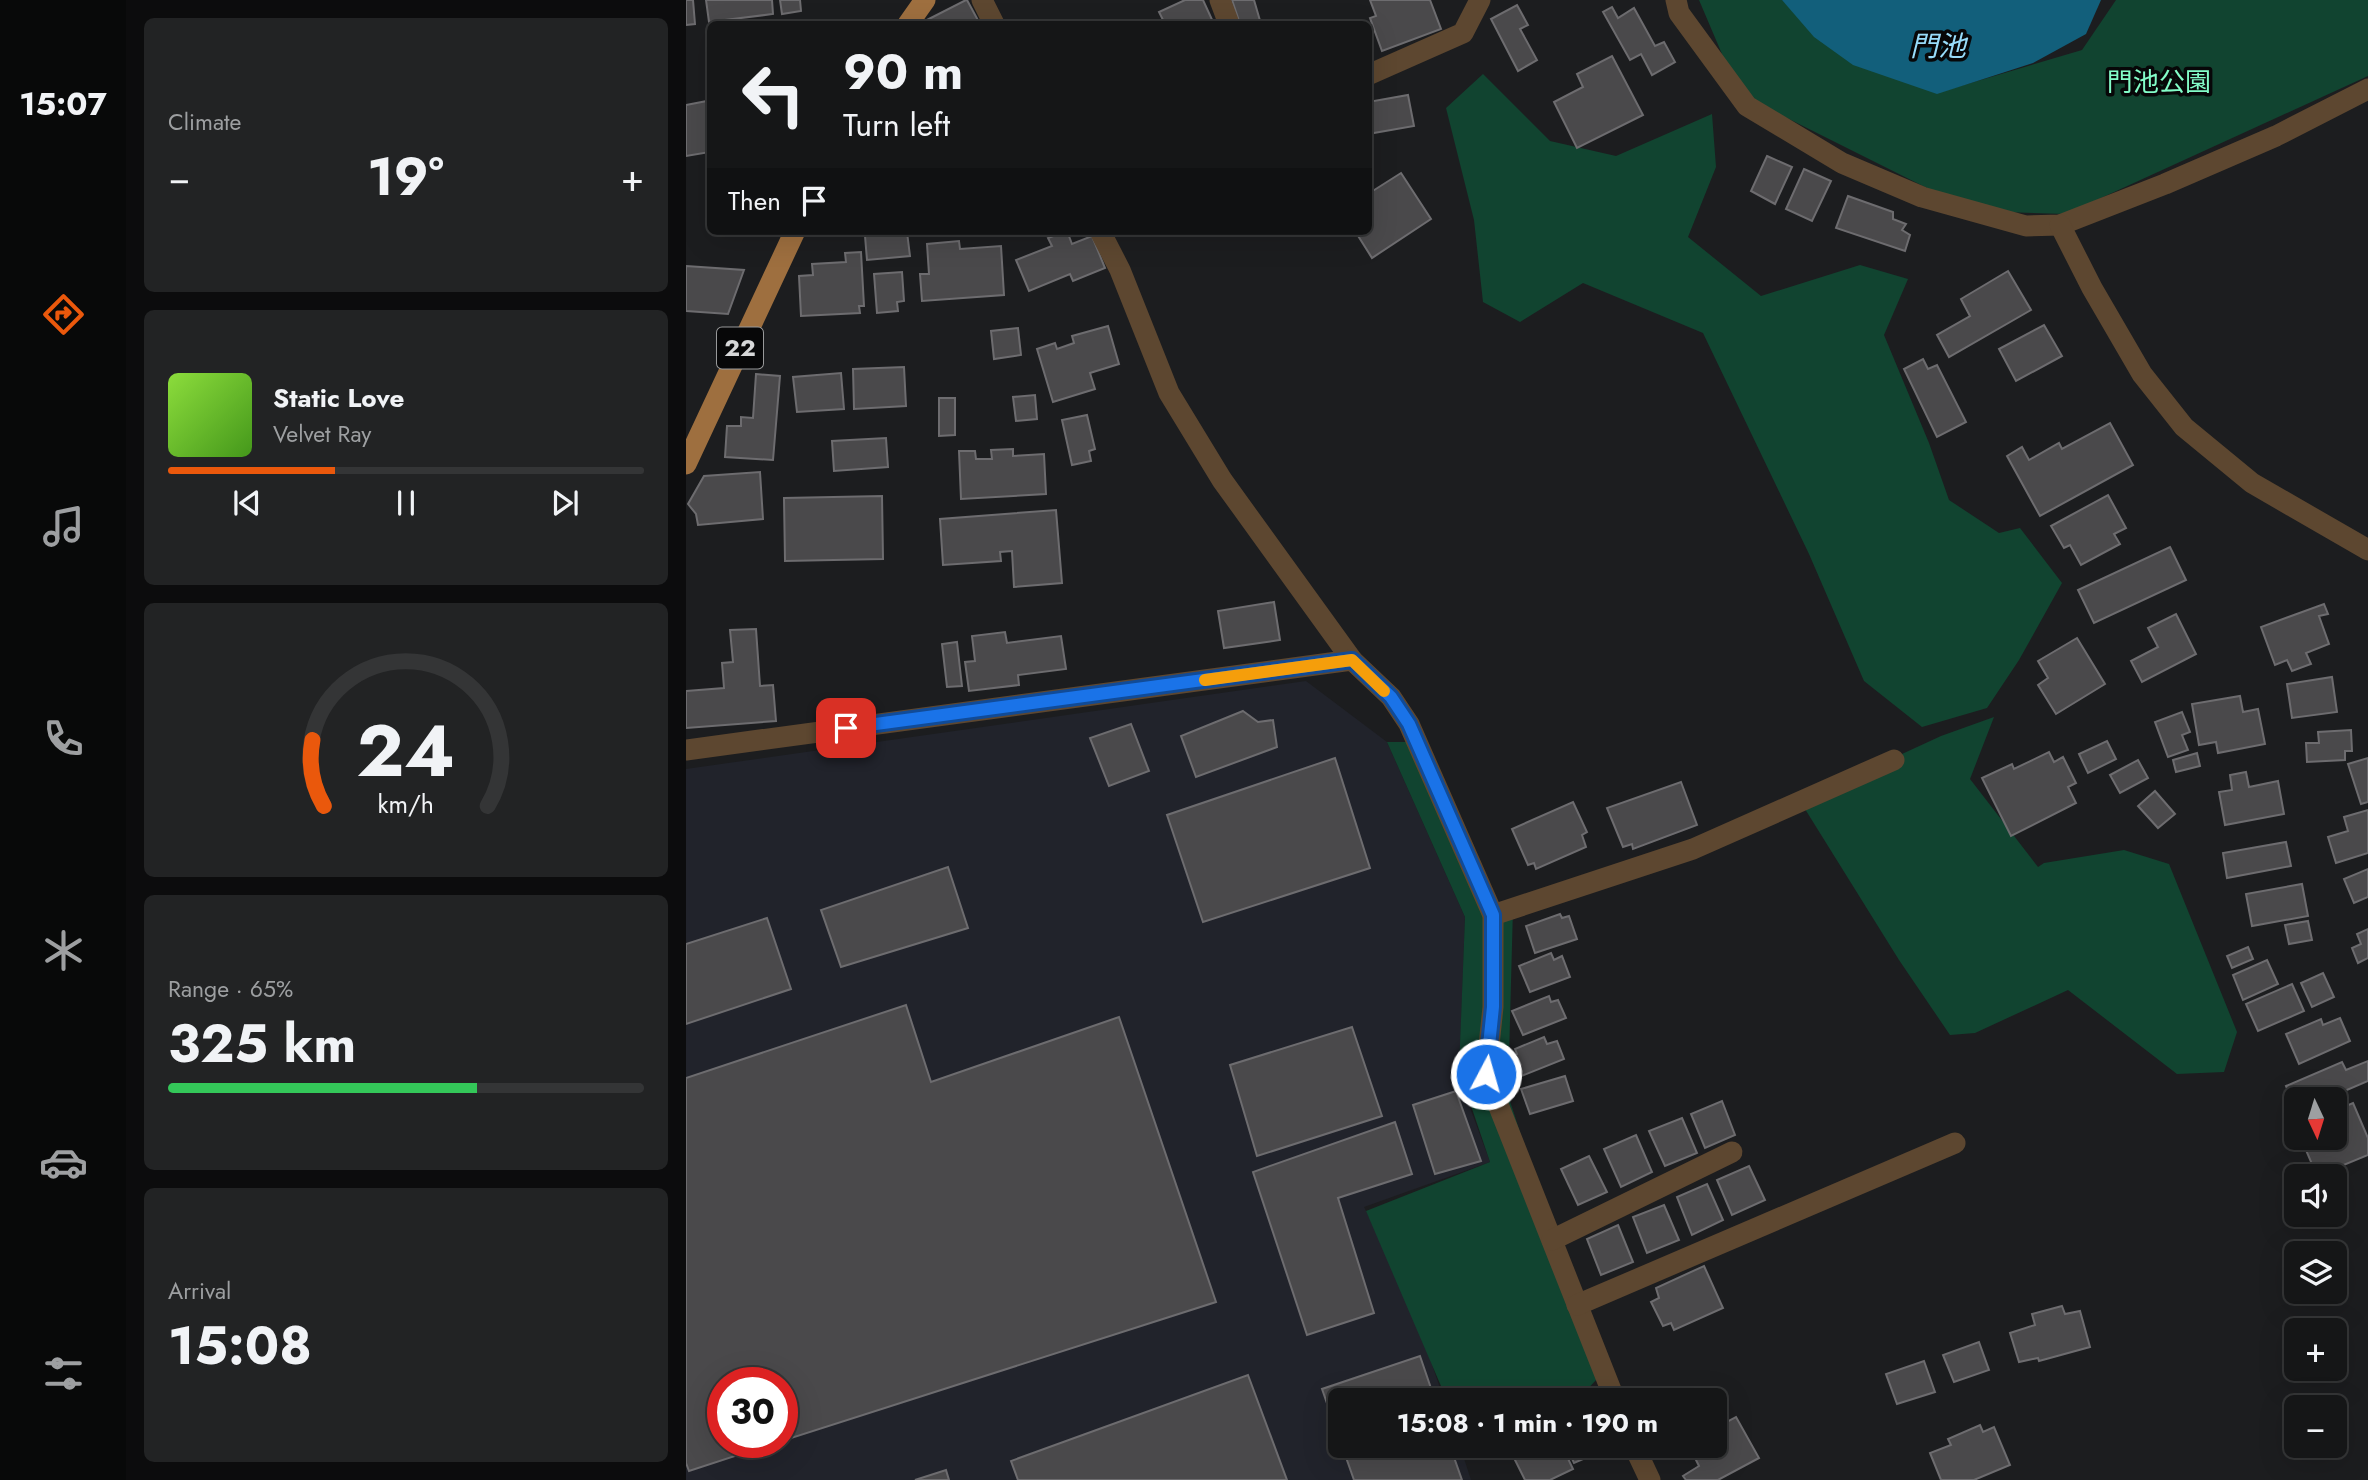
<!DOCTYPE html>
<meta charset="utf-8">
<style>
body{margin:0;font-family:Jost,"Noto Sans JP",sans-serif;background:#222324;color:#f1f3f6;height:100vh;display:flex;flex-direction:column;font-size:26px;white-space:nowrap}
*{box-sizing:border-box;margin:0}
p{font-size:23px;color:#9d9fa1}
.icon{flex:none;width:38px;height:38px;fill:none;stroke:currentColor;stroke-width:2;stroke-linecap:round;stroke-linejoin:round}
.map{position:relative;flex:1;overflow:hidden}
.details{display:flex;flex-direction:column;gap:18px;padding:18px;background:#0c0c0d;width:560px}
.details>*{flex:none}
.guide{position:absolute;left:21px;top:21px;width:665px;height:214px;border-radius:10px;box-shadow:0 7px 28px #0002,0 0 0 2px #343536;background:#151617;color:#f1f3f6;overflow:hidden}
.needle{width:46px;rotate:176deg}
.tools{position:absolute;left:1598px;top:1087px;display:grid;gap:14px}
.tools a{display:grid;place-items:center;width:63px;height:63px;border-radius:10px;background:#151617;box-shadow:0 7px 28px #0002,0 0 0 2px #343536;font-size:35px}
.speed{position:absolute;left:21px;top:1367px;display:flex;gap:14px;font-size:35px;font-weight:700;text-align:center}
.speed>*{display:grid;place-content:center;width:91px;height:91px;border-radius:50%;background:#151617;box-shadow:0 7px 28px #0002,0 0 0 2px #343536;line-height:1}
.speed .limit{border:10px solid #d22;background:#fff;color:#111}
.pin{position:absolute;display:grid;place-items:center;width:60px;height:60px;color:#fff;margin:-30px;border-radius:14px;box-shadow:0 4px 10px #0006}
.me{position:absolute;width:77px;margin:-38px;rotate:6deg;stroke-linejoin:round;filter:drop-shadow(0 0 5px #0008)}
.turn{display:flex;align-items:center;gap:24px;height:147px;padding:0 21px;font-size:32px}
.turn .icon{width:91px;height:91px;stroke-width:2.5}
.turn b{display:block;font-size:49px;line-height:60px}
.then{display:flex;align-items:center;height:66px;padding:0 21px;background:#0003;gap:14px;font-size:26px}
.big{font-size:52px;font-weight:700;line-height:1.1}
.details .tile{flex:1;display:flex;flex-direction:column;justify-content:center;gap:10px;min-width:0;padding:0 24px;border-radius:10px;background:#222324}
.details .dial{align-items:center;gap:0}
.dial svg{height:182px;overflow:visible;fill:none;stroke:#343536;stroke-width:7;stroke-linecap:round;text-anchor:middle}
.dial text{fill:#f1f3f6;stroke:none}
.song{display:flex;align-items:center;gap:21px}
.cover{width:84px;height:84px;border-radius:10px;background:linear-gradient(135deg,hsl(90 70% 55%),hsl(100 70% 35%))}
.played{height:7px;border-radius:4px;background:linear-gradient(90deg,#ea580c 35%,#343536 35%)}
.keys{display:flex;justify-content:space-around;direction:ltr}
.heat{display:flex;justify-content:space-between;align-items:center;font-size:38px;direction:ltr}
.charge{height:10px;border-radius:5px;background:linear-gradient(90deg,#34c759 65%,#343536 0)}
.trip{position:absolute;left:642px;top:1388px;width:399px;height:70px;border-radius:10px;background:#151617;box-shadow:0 7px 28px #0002,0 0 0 2px #343536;font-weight:700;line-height:70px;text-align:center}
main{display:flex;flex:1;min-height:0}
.tabs{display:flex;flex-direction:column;width:126px;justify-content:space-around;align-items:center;background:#080909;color:#9d9fa1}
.tabs .icon{width:49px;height:49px}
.tabs .on{color:#ea580c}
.tabs b{font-size:32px;color:#f1f3f6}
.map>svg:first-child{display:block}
.built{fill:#21232b;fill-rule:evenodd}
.green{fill:#114430}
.water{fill:#125f7b}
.building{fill:#4a494b;stroke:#6d6c6f;stroke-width:2}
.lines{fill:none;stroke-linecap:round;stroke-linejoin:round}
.minor{stroke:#5d4730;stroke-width:21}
.major{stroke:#9e6f3f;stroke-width:21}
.route-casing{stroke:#114b97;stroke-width:18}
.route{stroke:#1a73e8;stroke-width:12}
.slow{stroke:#f59e0b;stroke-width:12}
.labels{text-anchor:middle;stroke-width:7;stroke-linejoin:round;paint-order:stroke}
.shield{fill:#070708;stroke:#98999a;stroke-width:2}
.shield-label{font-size:24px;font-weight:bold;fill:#d6d7d8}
.park-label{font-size:26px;fill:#83fdc8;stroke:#070708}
.water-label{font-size:28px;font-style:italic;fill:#98dcfa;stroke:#070708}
</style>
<main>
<nav class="tabs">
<b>15:07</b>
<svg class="icon on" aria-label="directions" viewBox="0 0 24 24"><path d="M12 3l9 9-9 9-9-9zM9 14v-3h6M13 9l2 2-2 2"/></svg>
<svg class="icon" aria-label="music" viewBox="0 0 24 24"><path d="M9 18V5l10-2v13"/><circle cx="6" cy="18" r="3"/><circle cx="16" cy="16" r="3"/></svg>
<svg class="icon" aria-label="phone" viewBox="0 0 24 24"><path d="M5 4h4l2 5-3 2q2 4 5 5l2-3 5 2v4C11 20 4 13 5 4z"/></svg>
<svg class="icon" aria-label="climate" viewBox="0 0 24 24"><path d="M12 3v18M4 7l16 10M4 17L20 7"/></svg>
<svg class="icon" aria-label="car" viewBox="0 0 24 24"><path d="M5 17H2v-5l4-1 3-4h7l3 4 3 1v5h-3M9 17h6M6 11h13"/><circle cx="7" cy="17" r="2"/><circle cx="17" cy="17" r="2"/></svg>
<svg class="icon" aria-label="filters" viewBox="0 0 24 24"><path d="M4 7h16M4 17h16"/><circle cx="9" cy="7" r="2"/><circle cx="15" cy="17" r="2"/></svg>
</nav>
<section class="details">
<div class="tile"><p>Climate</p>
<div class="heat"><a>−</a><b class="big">19°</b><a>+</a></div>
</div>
<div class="tile">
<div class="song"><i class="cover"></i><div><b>Static Love</b><p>Velvet Ray</p></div></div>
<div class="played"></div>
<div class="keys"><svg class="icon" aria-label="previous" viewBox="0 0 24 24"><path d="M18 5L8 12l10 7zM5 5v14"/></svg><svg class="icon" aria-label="pause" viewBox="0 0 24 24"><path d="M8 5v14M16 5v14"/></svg><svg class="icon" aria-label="next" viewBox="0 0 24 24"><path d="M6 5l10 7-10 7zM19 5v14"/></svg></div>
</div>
<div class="tile dial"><svg viewBox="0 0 100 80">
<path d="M14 69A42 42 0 1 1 86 69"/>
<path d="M14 69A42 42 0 0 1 9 40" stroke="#ea580c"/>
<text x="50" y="56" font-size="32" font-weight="700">24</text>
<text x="50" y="72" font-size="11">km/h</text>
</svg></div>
<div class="tile"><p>Range · 65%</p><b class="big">325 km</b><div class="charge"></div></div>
<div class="tile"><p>Arrival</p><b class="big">15:08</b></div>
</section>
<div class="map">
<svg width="1682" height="1480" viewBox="0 0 1682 1480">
<rect width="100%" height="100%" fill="#1c1d1f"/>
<path class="built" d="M620 681 701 742 779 917 773 1078 804 1162 678 1207 721 1291 758 1400H654V1446H774L785 1480H0V769ZM37 1382H96V1442H37Z"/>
<g class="green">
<polygon points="1013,0 1096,0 1251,93 1396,50 1430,0 1682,0 1682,76 1380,214 1287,211 1053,94"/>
<polygon points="797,74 864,141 930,156 1026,114 1030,167 1002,237 1075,296 1174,265 1222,279 1198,335 1243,443 1263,500 1313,533 1334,528 1376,583 1333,660 1301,708 1236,727 1178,681 1123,554 1017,333 897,283 834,322 797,302 788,220 760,108"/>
<polygon points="1308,717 1284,779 1352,867 1358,863 1438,850 1483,864 1551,1032 1538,1072 1491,1074 1382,990 1289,1033 1264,1035 1213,960 1114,801 1255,736"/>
<polygon points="701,742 730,742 807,915 827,908 822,1095 913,1377 891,1400 761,1400 680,1211 804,1162 773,1070 779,917"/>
</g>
<polygon class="water" points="1096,0 1415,0 1400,34 1347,63 1251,94 1167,65 1128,37"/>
<g class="building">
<polygon points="0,0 7,0 9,24 0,25"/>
<polygon points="20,0 86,0 87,14 23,22"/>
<polygon points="94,0 114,0 115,11 96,14"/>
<polygon points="281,0 294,24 235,23 280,0"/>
<polygon points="499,0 517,0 528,24 479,24 473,12"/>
<polygon points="546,0 568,0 575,24 554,24"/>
<polygon points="684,0 744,0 755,29 696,51 684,18 690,16"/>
<polygon points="831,5 842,25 834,29 851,60 832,71 805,19"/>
<polygon points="926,7 932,18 948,8 969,46 978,42 989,62 966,75 955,54 944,60 917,12"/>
<polygon points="926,56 957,115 891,148 868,102 897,87 891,74"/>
<polygon points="722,95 728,126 682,134 682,102"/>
<polygon points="21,101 24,114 24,152 0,156 0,105"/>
<polygon points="1081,156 1106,167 1089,204 1065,191"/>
<polygon points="1118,169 1145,181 1126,221 1100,209"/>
<polygon points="715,173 745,219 686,258 669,231 682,231 682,194"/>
<polygon points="1162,196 1207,212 1207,219 1220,224 1216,230 1224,235 1219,251 1150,228"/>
<polygon points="381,231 386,244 406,236 419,268 387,281 384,274 343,291 330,260 366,246 362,238"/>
<polygon points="221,232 224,256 181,260 179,236"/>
<polygon points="273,241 274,249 315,246 318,295 236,301 234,274 243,274 241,244"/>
<polygon points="175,252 178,306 173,306 174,313 115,316 113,276 127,275 126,264 160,262 159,253"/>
<polygon points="0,266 58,270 42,314 0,311"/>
<polygon points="1322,271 1345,310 1263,357 1251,335 1284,316 1275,299"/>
<polygon points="216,272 218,301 211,302 212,311 191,313 188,274"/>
<polygon points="1358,325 1376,356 1330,381 1313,349"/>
<polygon points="422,326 433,364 404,373 409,389 367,402 351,349 369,343 371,349 388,343 386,336"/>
<polygon points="332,328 335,355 308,359 305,331"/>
<polygon points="1237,359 1242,369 1251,365 1280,422 1251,437 1218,369"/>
<polygon points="218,367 220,406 168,409 167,369"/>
<polygon points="155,373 158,409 111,412 107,377"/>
<polygon points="70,374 94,376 87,460 39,457 41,426 55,426 55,417 67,418"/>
<polygon points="349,395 351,419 330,421 327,397"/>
<polygon points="253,398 269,398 269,435 253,436"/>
<polygon points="401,415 409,449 403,451 405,461 386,465 376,420"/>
<polygon points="1424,423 1447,465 1354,516 1321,456 1336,447 1343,460 1373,443 1376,449"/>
<polygon points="200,438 202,467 148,471 146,441"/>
<polygon points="327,449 327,456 358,454 360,494 275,499 273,451 289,451 290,459 306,459 305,450"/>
<polygon points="74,472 77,519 12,525 10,514 2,504 18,476"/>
<polygon points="1422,495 1440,528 1428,534 1434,544 1395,565 1384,545 1378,548 1365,526"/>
<polygon points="196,496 197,559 99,561 98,498"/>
<polygon points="370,510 376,583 328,587 326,551 314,552 315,561 257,565 254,519"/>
<polygon points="1484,547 1500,580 1408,623 1392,590"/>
<polygon points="588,602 594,640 538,648 532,611"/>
<polygon points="1638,604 1642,614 1633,616 1643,644 1620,653 1625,664 1606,671 1601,660 1589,665 1575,627"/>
<polygon points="1490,614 1510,654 1456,682 1445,661 1472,647 1462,628"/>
<polygon points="70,629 74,686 87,685 90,721 0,728 0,691 38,688 36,663 47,662 44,630"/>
<polygon points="319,632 321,643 375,636 380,669 332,675 333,685 283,691 279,662 289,661 286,636"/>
<polygon points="1391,638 1419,684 1370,714 1352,685 1362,678 1352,661"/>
<polygon points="271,642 276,686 261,687 256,644"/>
<polygon points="1646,677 1651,712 1606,718 1601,684"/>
<polygon points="1554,696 1557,712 1572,709 1579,744 1532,753 1530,742 1513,745 1506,704"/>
<polygon points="557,711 572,722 587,720 591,747 510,777 495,736"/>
<polygon points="1496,712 1504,732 1496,735 1502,750 1482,757 1469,722"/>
<polygon points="445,724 463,771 423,786 404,738"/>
<polygon points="1665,730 1666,751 1659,751 1659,760 1621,762 1620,743 1633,743 1632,732"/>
<polygon points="1421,741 1430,759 1402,773 1393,754"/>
<polygon points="1363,752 1368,762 1377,757 1390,783 1382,787 1390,803 1325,836 1296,778 1326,764 1328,769"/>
<polygon points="1511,753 1514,766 1490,772 1487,760"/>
<polygon points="649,758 684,868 517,922 481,815"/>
<polygon points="1682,758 1682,802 1675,804 1662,764"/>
<polygon points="1452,760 1462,778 1434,793 1424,775"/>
<polygon points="1560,772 1563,787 1592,781 1598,814 1539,825 1533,792 1546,790 1544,775"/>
<polygon points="995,782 1011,825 947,849 946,844 937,847 921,808"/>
<polygon points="1469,791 1489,814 1472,828 1452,806"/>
<polygon points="887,802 901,832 896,835 900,847 850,869 848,863 842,865 826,829"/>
<polygon points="1682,810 1682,853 1650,863 1642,837 1662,831 1658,817"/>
<polygon points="1600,842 1605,866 1541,878 1537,853"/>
<polygon points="262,867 282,928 155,967 135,910"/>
<polygon points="1682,869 1682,897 1668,903 1658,879"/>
<polygon points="1616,884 1622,916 1566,926 1560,894"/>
<polygon points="874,914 876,918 883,916 891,939 849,953 840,926"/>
<polygon points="81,918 105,989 0,1024 0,944"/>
<polygon points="1622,921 1626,940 1603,944 1599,925"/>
<polygon points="1682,929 1682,958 1672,963 1666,948 1675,944 1671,934"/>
<polygon points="1562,947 1567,959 1546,968 1541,956"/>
<polygon points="865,953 868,960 876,956 884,977 844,992 833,966"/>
<polygon points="1581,960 1592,984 1557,1000 1547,975"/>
<polygon points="1637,973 1648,997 1626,1007 1615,983"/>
<polygon points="1606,984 1618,1011 1572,1031 1560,1004"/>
<polygon points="863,996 865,1002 872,1000 880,1018 837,1035 826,1011"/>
<polygon points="220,1005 245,1082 433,1017 530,1302 96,1441 96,1382 37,1382 37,1442 92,1442 3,1471 0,1463 0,1078"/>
<polygon points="1654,1018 1664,1041 1613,1064 1600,1034 1635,1019 1637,1025"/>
<polygon points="666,1027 696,1116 571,1156 544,1065"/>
<polygon points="858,1037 861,1044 871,1041 878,1059 833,1077 824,1057 831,1054 829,1049"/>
<polygon points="1682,1061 1682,1081 1640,1099 1610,1099 1608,1104 1600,1086 1656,1062 1660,1070"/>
<polygon points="879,1076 887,1101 844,1114 835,1089"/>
<polygon points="770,1091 795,1161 749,1174 727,1105"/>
<polygon points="1036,1101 1049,1135 1019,1148 1005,1114"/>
<polygon points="1667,1103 1682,1138 1682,1155 1631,1176 1617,1143 1631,1138 1648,1138 1648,1130 1653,1128 1648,1111"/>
<polygon points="996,1118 1011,1153 979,1166 963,1131"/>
<polygon points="709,1122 726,1174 652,1198 688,1313 621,1335 567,1172"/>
<polygon points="950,1135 966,1172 935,1187 918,1149"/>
<polygon points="903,1156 921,1192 892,1205 875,1169"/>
<polygon points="1063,1166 1079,1200 1046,1215 1031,1180"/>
<polygon points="1021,1184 1037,1220 1006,1235 991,1197"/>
<polygon points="978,1205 993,1240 961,1253 947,1217"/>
<polygon points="932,1225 947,1262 915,1275 901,1239"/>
<polygon points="1018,1266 1037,1308 988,1330 985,1323 977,1326 965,1302 973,1298 970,1288"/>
<polygon points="1376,1306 1379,1314 1394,1311 1404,1347 1353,1361 1352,1358 1333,1362 1324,1333 1349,1325 1346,1314"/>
<polygon points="1293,1342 1303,1370 1268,1382 1257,1355"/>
<polygon points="734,1356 749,1400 654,1400 654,1441 636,1389"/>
<polygon points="1238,1361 1249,1392 1211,1404 1200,1374"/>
<polygon points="562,1375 601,1480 332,1480 325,1461"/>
<polygon points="1050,1417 1073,1458 1032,1480 1000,1480 997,1476 1013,1466 1003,1446 1029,1446 1029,1428"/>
<polygon points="1294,1425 1297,1432 1308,1427 1324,1465 1288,1480 1255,1480 1244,1453 1265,1445 1262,1439"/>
<polygon points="656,1446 764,1446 776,1480 668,1480"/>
<polygon points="822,1446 876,1446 887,1469 864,1480 839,1480"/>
<polygon points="880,1446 914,1446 916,1451 888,1463"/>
<polygon points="260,1470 263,1480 229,1480"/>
</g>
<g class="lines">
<g class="minor">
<polyline points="296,0 308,24"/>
<polyline points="534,0 543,24"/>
<polyline points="990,0 993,13 1061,106 1156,163 1236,197 1340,226 1374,225 1479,184 1590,136 1682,89"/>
<polyline points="682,75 777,33 794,0"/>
<polyline points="1374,225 1406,288 1456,374 1498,427 1566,483 1682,550"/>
<polyline points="414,231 434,270 483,393 536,480 666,660"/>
<polyline points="0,750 666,660 705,697 723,724 807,915 807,1007 800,1074 929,1400"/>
<polyline points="807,915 1007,849 1208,760"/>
<polyline points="866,1240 1046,1152"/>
<polyline points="891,1305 1269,1143"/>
<polyline points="948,1446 964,1480"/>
</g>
<g class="major">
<polyline points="222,24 239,0"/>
<polyline points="0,464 109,231"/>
</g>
</g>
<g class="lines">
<g class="route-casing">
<polyline id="route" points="160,728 666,660 705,697 723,724 807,915 807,1007 800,1074"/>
</g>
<use href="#route" class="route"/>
<polyline class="slow" points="519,680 666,660 698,691"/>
</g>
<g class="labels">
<rect class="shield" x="31" y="327.5" width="46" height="41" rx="5"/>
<g class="shield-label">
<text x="54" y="356">22</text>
</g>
<g class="park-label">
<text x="1473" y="91">門池公園</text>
</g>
<g class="water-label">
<text x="1252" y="56">門池</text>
</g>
</g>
</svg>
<div class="tools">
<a><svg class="needle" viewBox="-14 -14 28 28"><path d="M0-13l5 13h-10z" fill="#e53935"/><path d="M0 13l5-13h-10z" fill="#9d9fa1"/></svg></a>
<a><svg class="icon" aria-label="sound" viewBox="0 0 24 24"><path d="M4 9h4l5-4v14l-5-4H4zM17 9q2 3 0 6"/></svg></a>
<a><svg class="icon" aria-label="layers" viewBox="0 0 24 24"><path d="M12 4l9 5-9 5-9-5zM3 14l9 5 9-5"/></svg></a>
<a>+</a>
<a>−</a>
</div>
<div class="speed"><div class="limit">30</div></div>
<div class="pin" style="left:160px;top:728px;background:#d93025"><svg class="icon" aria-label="arrive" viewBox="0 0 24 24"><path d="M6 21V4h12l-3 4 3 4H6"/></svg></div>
<svg class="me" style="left:800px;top:1074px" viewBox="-20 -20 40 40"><circle r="17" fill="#1a73e8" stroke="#fff" stroke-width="3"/><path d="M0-11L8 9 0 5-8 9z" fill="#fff"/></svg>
<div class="trip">15:08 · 1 min · 190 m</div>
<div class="guide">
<div class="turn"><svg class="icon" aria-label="left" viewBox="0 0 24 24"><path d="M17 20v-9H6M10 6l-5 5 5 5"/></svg><div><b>90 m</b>Turn left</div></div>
<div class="then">Then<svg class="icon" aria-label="arrive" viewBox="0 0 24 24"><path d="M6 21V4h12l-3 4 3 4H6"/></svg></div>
</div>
</div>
</main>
